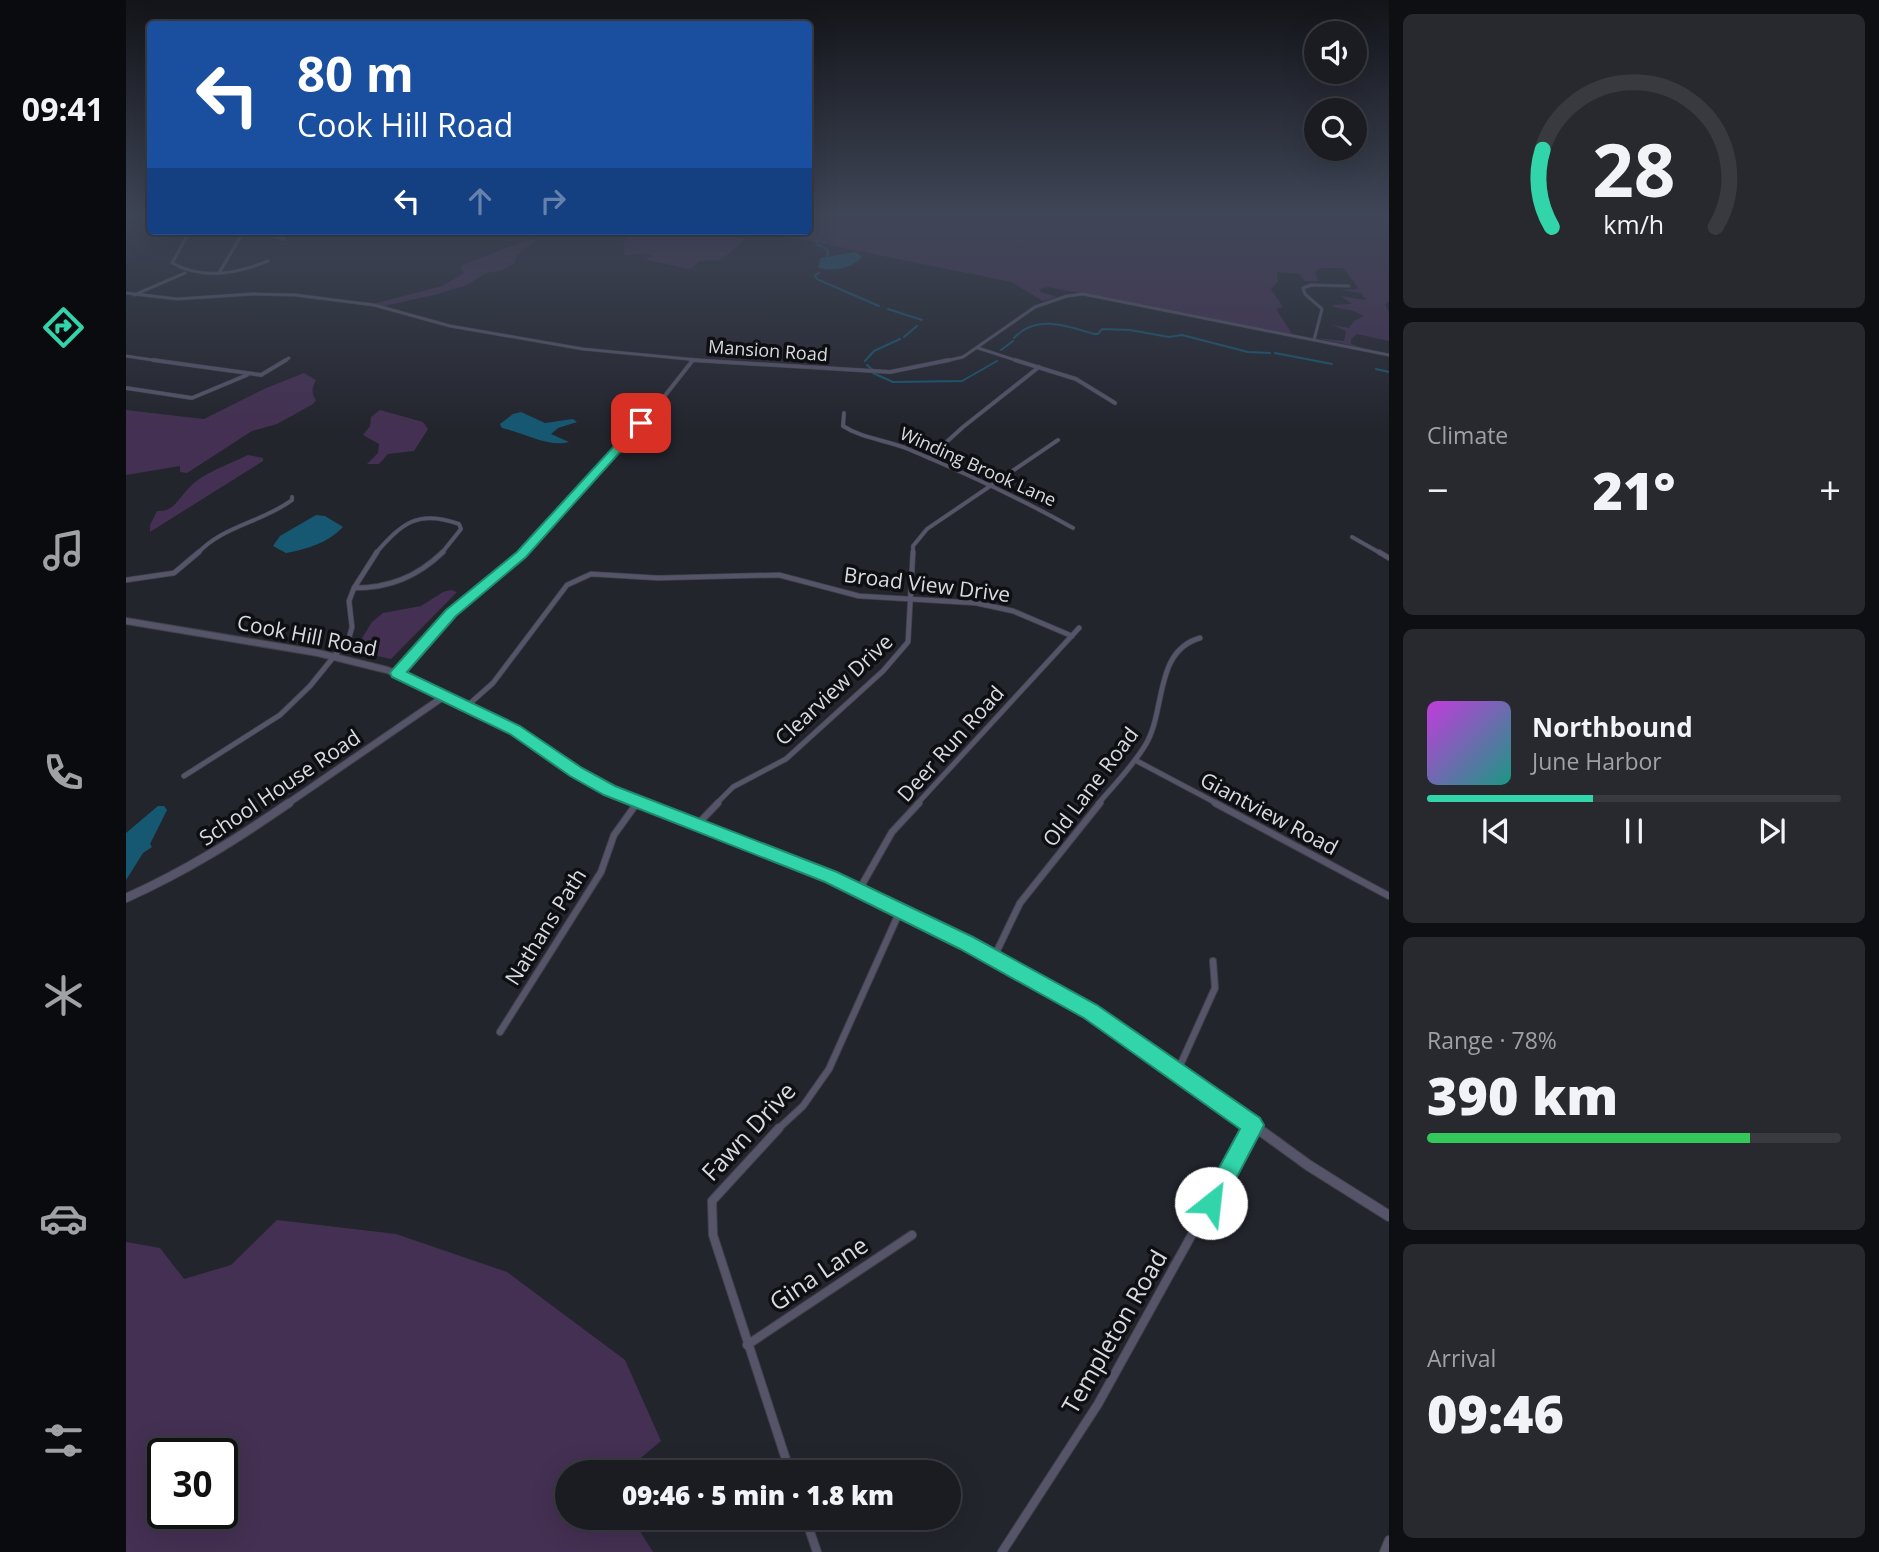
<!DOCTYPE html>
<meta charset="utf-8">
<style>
body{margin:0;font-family:"Open Sans",sans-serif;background:#27292f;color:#f1f3f6;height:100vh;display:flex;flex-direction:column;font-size:26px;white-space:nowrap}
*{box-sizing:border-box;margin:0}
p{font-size:23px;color:#9fa1a5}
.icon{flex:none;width:38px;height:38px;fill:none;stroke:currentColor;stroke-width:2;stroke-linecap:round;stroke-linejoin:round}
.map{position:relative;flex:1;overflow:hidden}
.details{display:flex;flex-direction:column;gap:14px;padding:14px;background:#0e0f13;width:490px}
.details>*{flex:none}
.guide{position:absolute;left:21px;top:21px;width:665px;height:214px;border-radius:7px;box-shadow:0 7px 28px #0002,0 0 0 2px #383a40;background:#1a4fa0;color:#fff;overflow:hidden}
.tools{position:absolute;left:1178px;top:21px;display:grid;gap:14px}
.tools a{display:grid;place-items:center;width:63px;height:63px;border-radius:50%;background:#1a1c22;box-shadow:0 7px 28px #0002,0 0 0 2px #383a40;font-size:35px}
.speed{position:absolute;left:21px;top:1438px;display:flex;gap:14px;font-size:35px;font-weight:700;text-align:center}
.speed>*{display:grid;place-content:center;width:91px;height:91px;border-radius:50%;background:#1a1c22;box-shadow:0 7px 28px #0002,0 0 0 2px #383a40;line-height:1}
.speed .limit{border:4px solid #111;border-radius:10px;background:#fff;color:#111}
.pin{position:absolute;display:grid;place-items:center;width:60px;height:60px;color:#fff;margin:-30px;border-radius:14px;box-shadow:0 4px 10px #0006}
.me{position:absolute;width:77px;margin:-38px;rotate:29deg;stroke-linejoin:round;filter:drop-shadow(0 0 5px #0008)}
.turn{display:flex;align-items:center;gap:24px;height:147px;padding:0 35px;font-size:32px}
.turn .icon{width:91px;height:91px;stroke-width:2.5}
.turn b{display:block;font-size:49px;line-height:60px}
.lanes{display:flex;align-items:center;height:66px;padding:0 35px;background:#0003;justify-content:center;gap:35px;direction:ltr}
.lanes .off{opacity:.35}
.big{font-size:52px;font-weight:800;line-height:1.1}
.details .card{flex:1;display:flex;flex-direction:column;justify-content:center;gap:10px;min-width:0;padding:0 24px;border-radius:10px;background:#27292f}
.details .dial{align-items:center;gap:0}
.dial svg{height:182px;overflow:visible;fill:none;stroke:#383a40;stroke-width:7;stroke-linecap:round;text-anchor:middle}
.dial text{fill:#f1f3f6;stroke:none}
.song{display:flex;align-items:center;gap:21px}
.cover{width:84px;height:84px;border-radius:10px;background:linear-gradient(135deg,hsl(290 70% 55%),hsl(170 70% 35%))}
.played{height:7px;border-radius:4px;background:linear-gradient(90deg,#32d4a9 40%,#383a40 40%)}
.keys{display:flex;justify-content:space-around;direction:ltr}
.heat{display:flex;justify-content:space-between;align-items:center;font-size:38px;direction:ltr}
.charge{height:10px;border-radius:5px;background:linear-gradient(90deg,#34c759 78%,#383a40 0)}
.trip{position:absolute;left:429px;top:1460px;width:406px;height:70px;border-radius:35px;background:#1a1c22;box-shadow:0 7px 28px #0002,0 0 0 2px #383a40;font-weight:800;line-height:70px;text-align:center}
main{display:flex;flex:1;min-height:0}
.tab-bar{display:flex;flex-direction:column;width:126px;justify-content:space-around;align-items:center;background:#0a0b0e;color:#9fa1a5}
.tab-bar .icon{width:49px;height:49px}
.tab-bar .current{color:#32d4a9}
.tab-bar b{font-size:32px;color:#f1f3f6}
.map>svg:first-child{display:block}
.green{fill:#443052;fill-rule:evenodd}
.water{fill:#165872}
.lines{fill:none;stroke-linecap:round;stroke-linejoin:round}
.stream{stroke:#165872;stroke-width:2}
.minor-far4-casing{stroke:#40424a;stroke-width:3.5}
.minor-far3-casing{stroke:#40424a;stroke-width:4.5}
.minor-far2-casing{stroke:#40424a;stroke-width:6}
.minor-far1-casing{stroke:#40424a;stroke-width:8}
.minor-casing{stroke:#40424a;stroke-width:10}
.tertiary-far2-casing{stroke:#40424a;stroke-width:8}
.tertiary-far1-casing{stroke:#40424a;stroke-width:10}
.tertiary-casing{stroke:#40424a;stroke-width:12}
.minor-far4{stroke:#565469;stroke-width:2.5}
.minor-far3{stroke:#565469;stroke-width:3.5}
.minor-far2{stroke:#565469;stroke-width:4.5}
.minor-far1{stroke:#565469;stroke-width:6}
.minor{stroke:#565469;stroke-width:8}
.tertiary-far2{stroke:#565469;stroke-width:6}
.tertiary-far1{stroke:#565469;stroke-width:8}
.tertiary{stroke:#565469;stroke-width:10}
.route{fill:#32d4a9;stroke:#208a6e;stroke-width:2}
.labels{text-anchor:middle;stroke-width:7;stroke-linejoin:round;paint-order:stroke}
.far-street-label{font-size:18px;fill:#d9dbe0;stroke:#0d0f12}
.street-label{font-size:21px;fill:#d9dbe0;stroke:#0d0f12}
.near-street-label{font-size:24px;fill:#d9dbe0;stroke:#0d0f12}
</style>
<main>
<nav class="tab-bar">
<b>09:41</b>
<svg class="icon current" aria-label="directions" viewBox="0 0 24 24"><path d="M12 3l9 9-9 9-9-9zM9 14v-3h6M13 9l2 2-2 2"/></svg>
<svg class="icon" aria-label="music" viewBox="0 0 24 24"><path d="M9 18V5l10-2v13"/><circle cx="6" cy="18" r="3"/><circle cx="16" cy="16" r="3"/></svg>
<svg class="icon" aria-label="phone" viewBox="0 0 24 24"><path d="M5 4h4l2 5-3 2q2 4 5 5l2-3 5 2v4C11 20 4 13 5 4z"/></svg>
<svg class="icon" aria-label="climate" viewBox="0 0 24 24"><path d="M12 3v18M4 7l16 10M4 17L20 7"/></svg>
<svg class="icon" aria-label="car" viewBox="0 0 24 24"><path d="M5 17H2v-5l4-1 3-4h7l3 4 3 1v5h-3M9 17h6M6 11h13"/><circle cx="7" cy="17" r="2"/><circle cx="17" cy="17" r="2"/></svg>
<svg class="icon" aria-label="filters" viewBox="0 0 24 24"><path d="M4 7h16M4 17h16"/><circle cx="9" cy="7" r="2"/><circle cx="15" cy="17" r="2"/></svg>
</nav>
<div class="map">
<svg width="1263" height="1552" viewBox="0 0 1263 1552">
<rect width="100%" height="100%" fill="#23252d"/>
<g class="green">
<polygon points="683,213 1263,213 1263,302 1259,304 1263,313 1263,341 1231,334 1225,339 1225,344 1240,349 1191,338 1218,341 1220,331 1206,325 1223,328 1228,321 1238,316 1228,311 1207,307 1206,305 1226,304 1215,296 1240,300 1235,293 1214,290 1233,289 1217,268 1195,268 1189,272 1192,281 1179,281 1173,274 1151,272 1152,281 1145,289 1157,307 1150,309 1166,334 922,287 913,289 915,292 931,297 917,301 885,282 634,231 682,231"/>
<polygon points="504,231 582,231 620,239 595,260 574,261 564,269 520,260 525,255 517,253 499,256 497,246"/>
<polygon points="403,239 411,241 390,255 389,263 374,271 360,273 341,285 312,294 258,306 247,304 316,286 338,273 334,266"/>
<path d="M178 373 190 380C186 388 185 393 190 400L187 404 151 424 126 431 61 473 54 472V466L0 475V410L78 419 138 389Z"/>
<polygon points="254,410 297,422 302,429 288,451 262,454 253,464 241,464 252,453 253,444 237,435 244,426 245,417"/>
<path d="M122 455 137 458V461L24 532V525L31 511C48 512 51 500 62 489 76 473 102 465 122 455Z"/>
<polygon points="325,590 331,592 265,659 228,651 246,622 257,613 295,606 317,592"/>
<path d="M151 1220 270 1234 381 1272 499 1360 535 1441 498 1472H441V1517H505L527 1552H0V1242L34 1248 58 1279 105 1265ZM37 1454H96V1514H37Z"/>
</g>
<g class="water">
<path d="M730 252 736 257C726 268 705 273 692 267L695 258Z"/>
<path d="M395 412 419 423 447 419 451 422 432 428 425 434 443 442C423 448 396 432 376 428L374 424 387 414Z"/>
<path d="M190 515 199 516 217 527C202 543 181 549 160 553L147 546 154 536Z"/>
<polygon points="32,806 38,806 41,810 24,844 26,847 17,853 0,880 0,833"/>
</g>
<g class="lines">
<g class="stream">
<polyline points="685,213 685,220 695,223"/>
<polyline points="697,247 690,244 697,232 697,215 702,213"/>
<polyline points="699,248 702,251 701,257"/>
<polyline points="691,279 689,275 693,273"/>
<polyline points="693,280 753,306"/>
<polyline points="762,309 796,320"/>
<polyline points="778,337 791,326"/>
<path d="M888 338C910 314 941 326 968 334H972L976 329 1004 330 1043 337 1056 335 1122 352 1144 353"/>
<polyline points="875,350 887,341"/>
<polyline points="1149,353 1206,364"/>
<polyline points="739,361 748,351 774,339"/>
<polyline points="741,365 747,370"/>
<polyline points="1250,369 1263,372"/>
<polyline points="747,373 767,382 836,381 871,361"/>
</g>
<g class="minor-far4-casing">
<g id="minor-far4">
<path d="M64 231 46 263C77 280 110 274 142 261"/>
<polyline points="116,235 142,234 158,239"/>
<polyline points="93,273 118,231"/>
<polyline points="0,293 51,299 127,294 169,295 248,305 324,326 457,349 593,362"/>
<polyline points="8,295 59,273"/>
<polyline points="1188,340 1196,309 1179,294 1177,288 1185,285 1223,286"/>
<polyline points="852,348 895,362"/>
<polyline points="0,356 40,362"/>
<polyline points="157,362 163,358"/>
<polyline points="815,362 837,357 909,307 941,296 957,294 1263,355"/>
</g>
</g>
<g class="minor-far3-casing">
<g id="minor-far3">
<polyline points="27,360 135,375 160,360"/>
<polyline points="565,360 764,372 823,360"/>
<polyline points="889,360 950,379 989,403"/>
<polyline points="0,388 66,398 121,375"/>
<path d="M718 413 717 426C737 439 761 440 782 449 839 473 894 498 947 528"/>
<polyline points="803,458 837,427 913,367"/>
<polyline points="1226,537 1256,554"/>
<path d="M71 554C96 526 137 522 166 500V497"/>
<path d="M249 554C276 523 292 509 333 524L335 529 315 554"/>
<polyline points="394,554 530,407 567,360"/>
<polyline points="787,554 787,546 801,529 932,440"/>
</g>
</g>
<g class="minor-far2-casing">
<g id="minor-far2">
<path d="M251 552 228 588C263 588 291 577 317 552"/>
<polyline points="1253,552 1263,558"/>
<polyline points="0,580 48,573 73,552"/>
<polyline points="271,673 317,620 397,552"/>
<polyline points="341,706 367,683 441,585 465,574 532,578 653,575 733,596 850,603 887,611 946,636"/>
<polyline points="1009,760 1092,804"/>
<polyline points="58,776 154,715 184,686 223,638 226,627 223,601 228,588"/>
<polyline points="509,804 511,802"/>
<polyline points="590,804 607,787 660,759 757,671 782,642 787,552"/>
<polyline points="791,804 953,628"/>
<path d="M972 804C988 785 1007 766 1020 744 1040 710 1028 651 1074 638"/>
</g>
</g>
<g class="minor-far1-casing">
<g id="minor-far1">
<polyline points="1089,803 1263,896"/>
<polyline points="570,826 592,803"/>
<polyline points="733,890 766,832 793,803"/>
<polyline points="868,957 894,903 974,803"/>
<polyline points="374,1032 475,872 488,835 511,803"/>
<polyline points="1052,1070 1089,988 1087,961"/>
<polyline points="651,1130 677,1106 703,1069 774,911"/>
<polyline points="1124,1130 1127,1125"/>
</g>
</g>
<g class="minor-casing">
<g id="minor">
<polyline points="653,1128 586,1201 587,1235 664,1472"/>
<polyline points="621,1345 786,1235"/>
<polyline points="679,1517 691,1552"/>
<polyline points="876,1552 972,1404 1125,1128"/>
<polyline points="1258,1552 1263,1540"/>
</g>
</g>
<g class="tertiary-far2-casing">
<g id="tertiary-far2">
<polyline points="0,621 192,653 261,670 304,687 389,730 472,785 517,804"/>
<polyline points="161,804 320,695"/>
</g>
</g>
<g class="tertiary-far1-casing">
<g id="tertiary-far1">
<polyline points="513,803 705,877 890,969 1005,1037 1133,1130"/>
<path d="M0 898C60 871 109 840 163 803"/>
</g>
</g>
<g class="tertiary-casing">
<polyline id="tertiary" points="1131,1128 1182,1165 1263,1216"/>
</g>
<use href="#minor-far4" class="minor-far4"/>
<use href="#minor-far3" class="minor-far3"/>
<use href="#minor-far2" class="minor-far2"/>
<use href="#minor-far1" class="minor-far1"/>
<use href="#minor" class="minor"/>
<use href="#tertiary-far2" class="tertiary-far2"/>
<use href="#tertiary-far1" class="tertiary-far1"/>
<use href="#tertiary" class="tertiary"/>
</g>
<linearGradient id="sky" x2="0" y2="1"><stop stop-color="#131419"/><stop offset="0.5" stop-color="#3f4657"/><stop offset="1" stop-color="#3f4657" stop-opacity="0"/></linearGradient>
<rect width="1263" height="430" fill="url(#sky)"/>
<polygon class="route" points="511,421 520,423 400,557 330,616 281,672 394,726 456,768 489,786 711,872 847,937 971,1005 1134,1118 1138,1125 1134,1133 1093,1211 1085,1214 1077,1211 1074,1203 1114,1129 958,1018 834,949 699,882 478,795 444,776 384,734 266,677 264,673 266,670 320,610 391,552"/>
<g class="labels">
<g class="far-street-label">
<text transform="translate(642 351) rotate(4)" y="6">Mansion Road</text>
<text transform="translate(852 467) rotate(24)" y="6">Winding Brook Lane</text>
</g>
<g class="street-label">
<text transform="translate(801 585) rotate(7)" y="7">Broad View Drive</text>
<text transform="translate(181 636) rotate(11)" y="7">Cook Hill Road</text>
<text transform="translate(708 690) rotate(-43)" y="7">Clearview Drive</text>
<text transform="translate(825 744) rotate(-48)" y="7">Deer Run Road</text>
<text transform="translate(965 787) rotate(-53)" y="7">Old Lane Road</text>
<text transform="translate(154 788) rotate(-34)" y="7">School House Road</text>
<text transform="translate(1143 814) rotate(28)" y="7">Giantview Road</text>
<text transform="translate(420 927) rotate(-58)" y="7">Nathans Path</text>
</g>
<g class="near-street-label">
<text transform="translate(623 1132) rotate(-47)" y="8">Fawn Drive</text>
<text transform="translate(693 1274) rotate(-34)" y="8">Gina Lane</text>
<text transform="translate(989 1332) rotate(-60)" y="8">Templeton Road</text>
</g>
</g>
</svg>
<div class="tools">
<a><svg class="icon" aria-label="sound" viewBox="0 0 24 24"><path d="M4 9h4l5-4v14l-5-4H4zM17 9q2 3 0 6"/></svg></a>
<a><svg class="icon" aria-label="search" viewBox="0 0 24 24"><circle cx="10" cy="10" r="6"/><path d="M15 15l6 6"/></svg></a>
</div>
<div class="speed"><div class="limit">30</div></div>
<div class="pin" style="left:515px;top:423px;background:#d93025"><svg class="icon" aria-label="arrive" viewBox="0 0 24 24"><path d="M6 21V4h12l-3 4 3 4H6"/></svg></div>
<svg class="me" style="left:1085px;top:1203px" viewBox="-20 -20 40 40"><circle r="19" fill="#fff"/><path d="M0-13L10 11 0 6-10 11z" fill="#32d4a9"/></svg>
<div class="trip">09:46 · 5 min · 1.8 km</div>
<div class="guide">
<div class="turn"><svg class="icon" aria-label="left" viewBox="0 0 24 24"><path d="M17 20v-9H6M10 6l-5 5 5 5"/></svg><div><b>80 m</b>Cook Hill Road</div></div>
<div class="lanes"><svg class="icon" aria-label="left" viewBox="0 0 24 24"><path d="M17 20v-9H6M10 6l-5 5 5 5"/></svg><svg class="icon off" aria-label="ahead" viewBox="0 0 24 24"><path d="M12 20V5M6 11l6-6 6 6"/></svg><svg class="icon off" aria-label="right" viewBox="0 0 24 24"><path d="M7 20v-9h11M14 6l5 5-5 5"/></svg></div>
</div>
</div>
<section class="details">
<div class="card dial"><svg viewBox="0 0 100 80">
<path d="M14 69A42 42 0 1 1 86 69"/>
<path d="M14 69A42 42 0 0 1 10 35" stroke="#32d4a9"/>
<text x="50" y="56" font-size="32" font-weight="700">28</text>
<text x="50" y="72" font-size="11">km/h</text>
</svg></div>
<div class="card"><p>Climate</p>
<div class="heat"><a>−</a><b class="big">21°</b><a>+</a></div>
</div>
<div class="card">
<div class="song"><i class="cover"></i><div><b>Northbound</b><p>June Harbor</p></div></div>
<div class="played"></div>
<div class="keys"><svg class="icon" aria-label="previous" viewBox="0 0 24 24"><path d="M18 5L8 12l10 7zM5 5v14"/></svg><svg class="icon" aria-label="pause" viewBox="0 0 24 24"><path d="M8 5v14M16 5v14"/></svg><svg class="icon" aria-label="next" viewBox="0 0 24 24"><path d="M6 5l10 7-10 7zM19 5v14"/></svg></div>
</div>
<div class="card"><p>Range · 78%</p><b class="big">390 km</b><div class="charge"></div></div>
<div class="card"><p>Arrival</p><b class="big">09:46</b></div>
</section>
</main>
